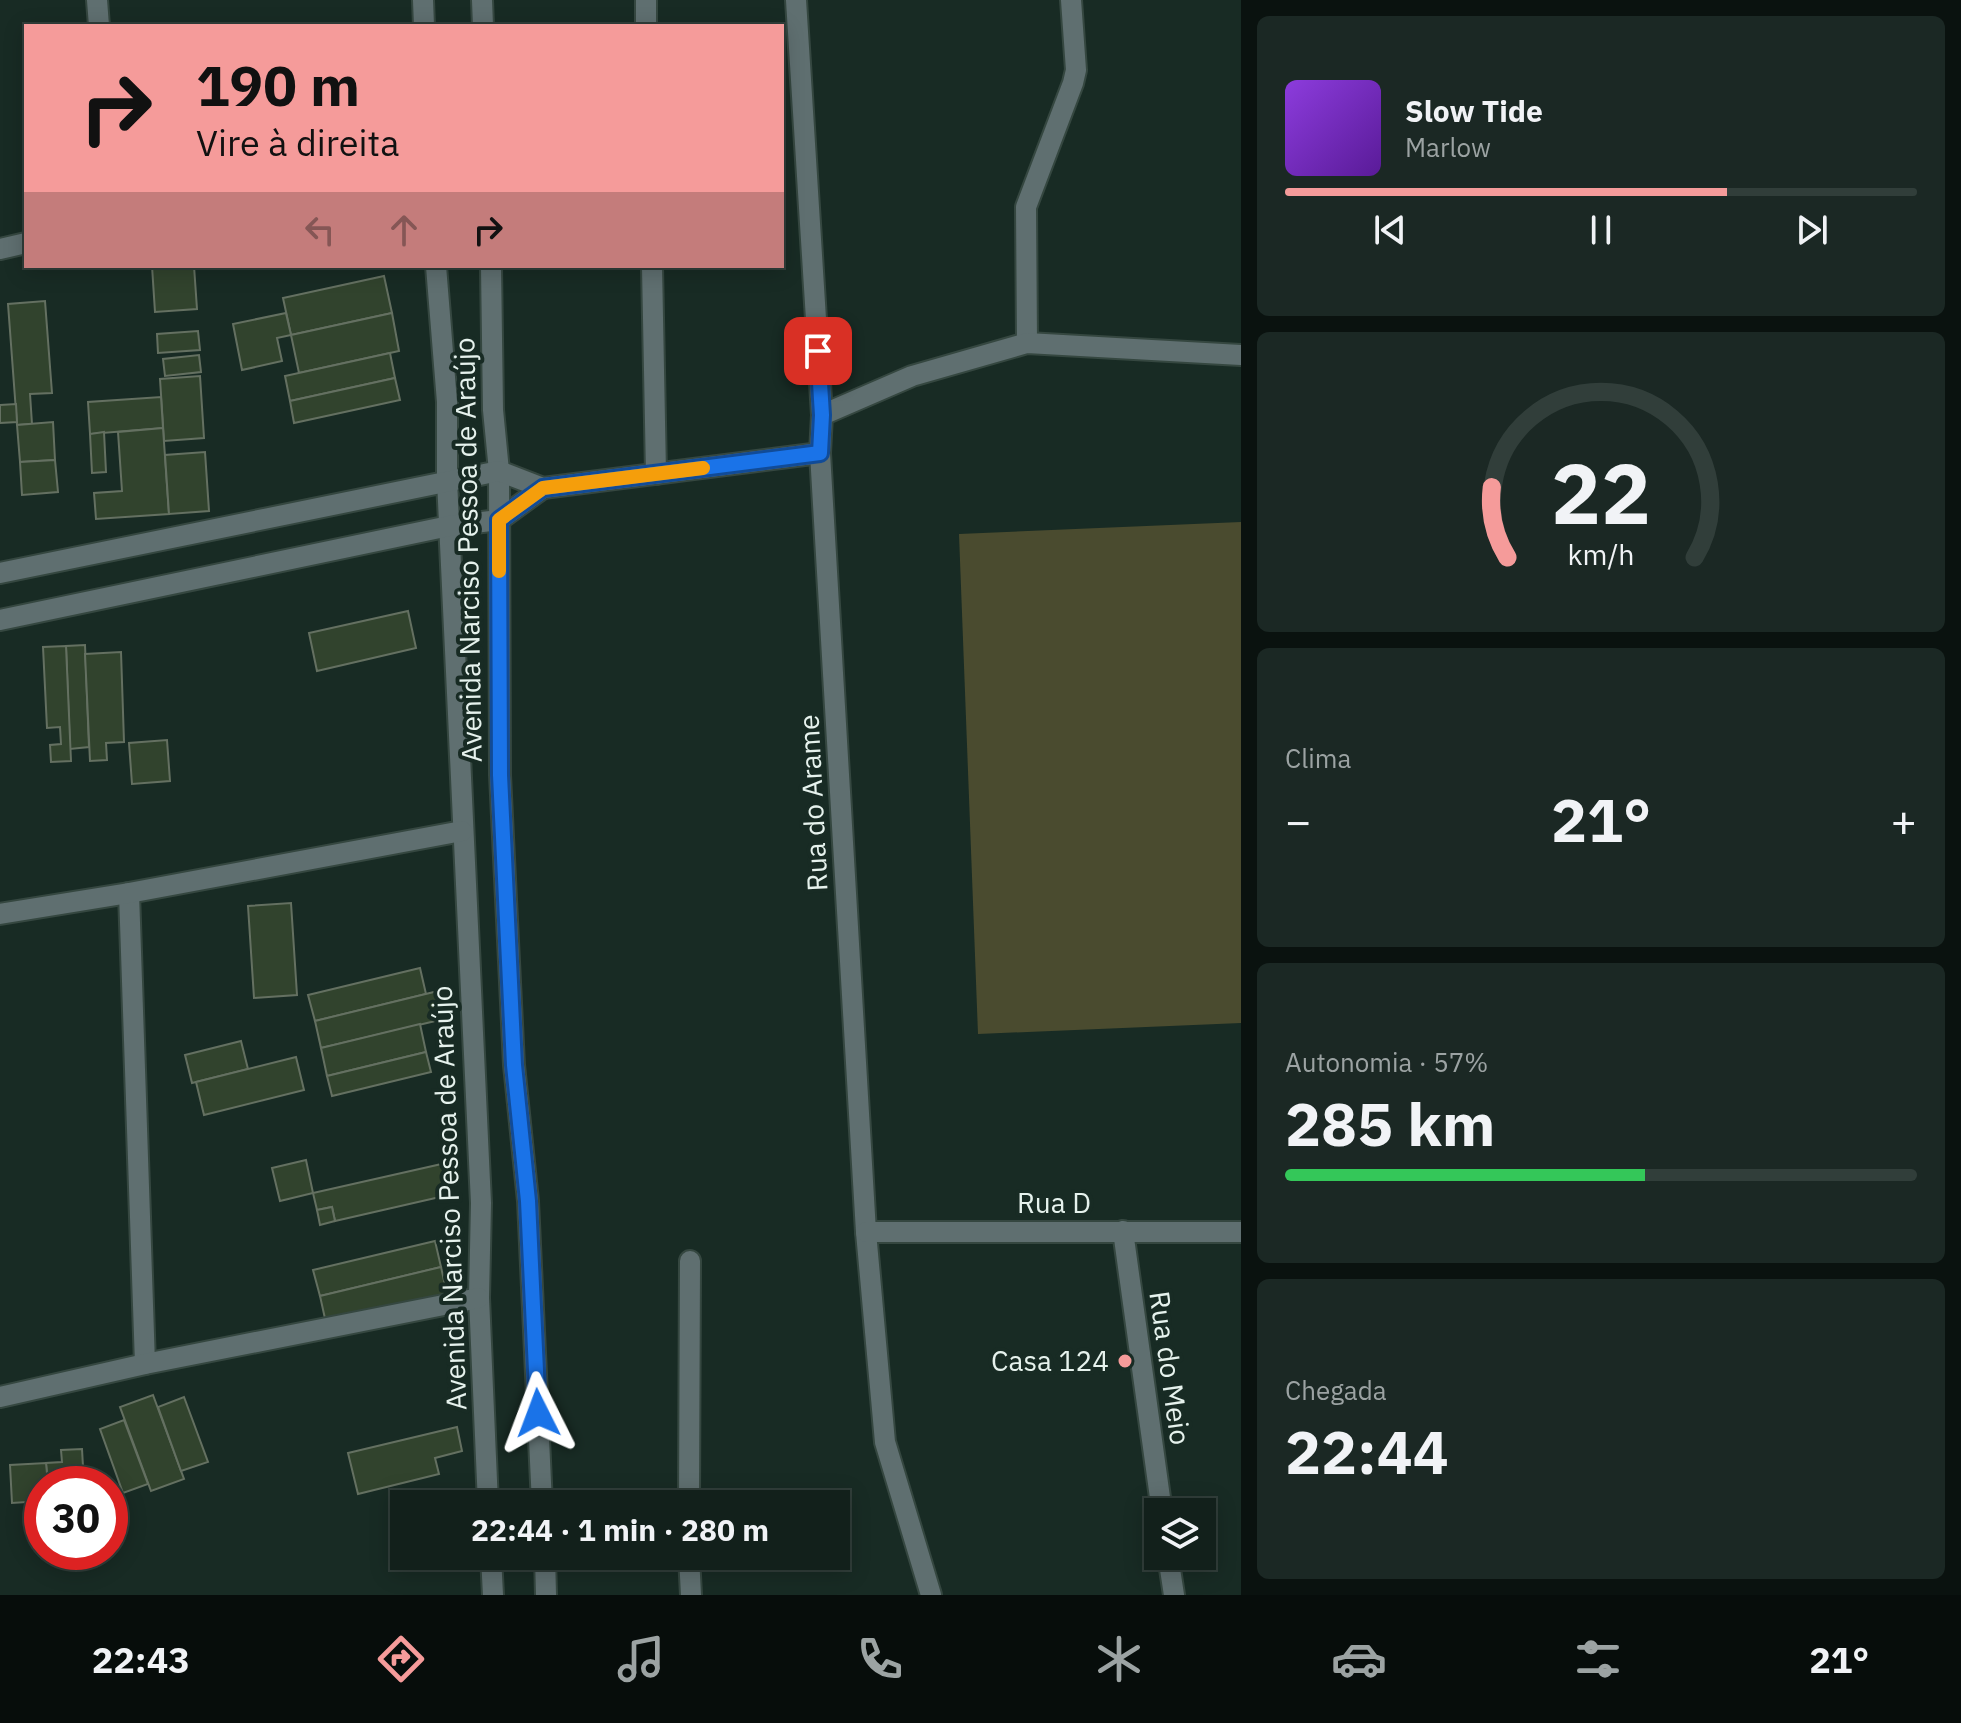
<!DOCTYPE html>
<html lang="pt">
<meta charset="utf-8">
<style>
body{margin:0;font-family:"IBM Plex Sans",sans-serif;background:#1b2824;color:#f1f3f6;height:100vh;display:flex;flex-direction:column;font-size:30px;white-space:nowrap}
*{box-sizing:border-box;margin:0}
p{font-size:26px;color:#9ca3a3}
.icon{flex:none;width:44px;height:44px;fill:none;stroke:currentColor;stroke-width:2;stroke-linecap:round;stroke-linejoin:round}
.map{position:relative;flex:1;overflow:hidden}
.panel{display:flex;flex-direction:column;gap:16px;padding:16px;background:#0a120f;width:720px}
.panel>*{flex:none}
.top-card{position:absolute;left:24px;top:24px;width:760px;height:244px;border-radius:0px;box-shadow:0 4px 20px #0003,0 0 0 2px #313e3a;background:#f59b9a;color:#111;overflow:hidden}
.tools{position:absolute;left:1144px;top:1498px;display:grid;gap:16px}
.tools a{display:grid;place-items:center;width:72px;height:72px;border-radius:0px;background:#12201b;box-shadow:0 4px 20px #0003,0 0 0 2px #313e3a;font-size:40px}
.speed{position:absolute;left:24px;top:1466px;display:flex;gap:16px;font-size:40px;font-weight:700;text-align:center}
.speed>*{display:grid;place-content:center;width:104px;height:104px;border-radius:50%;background:#12201b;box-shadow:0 4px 20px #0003,0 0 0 2px #313e3a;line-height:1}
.speed .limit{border:12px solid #d22;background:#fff;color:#111}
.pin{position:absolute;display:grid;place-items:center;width:68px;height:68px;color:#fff;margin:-34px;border-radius:16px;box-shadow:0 4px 12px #0006}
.me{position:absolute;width:88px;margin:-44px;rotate:357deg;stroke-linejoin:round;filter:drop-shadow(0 0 6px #0008)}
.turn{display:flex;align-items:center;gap:28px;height:168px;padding:0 40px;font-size:36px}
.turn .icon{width:104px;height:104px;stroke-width:2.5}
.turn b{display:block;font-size:56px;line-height:68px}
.lanes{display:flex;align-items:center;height:76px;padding:0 40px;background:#0003;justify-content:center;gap:40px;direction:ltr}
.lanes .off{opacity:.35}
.big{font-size:60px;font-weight:700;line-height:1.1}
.panel .widget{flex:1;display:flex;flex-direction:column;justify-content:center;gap:12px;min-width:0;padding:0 28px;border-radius:12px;background:#1b2824}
.panel .dial{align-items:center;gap:0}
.dial svg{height:208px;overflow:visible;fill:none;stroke:#313e3a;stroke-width:7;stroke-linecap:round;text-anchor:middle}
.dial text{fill:#f1f3f6;stroke:none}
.song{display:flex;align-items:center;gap:24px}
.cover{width:96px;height:96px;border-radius:12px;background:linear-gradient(135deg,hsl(270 70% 55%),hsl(270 70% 35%))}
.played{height:8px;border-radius:4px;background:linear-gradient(90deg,#f59b9a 70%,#313e3a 70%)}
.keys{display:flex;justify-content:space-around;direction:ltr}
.heat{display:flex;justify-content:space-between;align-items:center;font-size:44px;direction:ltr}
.charge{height:12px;border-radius:6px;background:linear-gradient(90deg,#34c759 57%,#313e3a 0)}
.trip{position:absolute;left:390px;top:1490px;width:460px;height:80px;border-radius:0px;background:#12201b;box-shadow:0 4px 20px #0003,0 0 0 2px #313e3a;font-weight:700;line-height:80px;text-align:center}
.dock{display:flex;height:128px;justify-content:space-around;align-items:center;background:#070d0b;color:#9ca3a3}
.dock .icon{width:56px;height:56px}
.dock .active{color:#f59b9a}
.dock b{font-size:36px;color:#f1f3f6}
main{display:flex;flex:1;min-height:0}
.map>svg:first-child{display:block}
.pitch{fill:#4a4b2f}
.building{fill:#31432d;stroke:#647061;stroke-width:2}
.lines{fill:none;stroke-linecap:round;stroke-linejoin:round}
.minor-casing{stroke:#354740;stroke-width:24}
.minor{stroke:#5f6f70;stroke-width:20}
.route-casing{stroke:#114b97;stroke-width:20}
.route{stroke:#1a73e8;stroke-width:14}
.slow{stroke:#f59e0b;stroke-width:14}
.poi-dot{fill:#f59b9a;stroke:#182b24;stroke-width:3}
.labels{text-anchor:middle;stroke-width:8;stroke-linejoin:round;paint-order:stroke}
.street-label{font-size:28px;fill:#e6f2ed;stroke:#182b24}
.poi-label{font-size:28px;fill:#e6f2ed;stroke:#182b24;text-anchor:end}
</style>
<main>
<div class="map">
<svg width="1241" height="1595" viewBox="0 0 1241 1595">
<rect width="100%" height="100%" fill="#182b24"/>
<polygon class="pitch" points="1241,522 1241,1023 978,1034 959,534"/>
<g class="building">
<polygon points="152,266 194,266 197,309 155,312"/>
<polygon points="384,276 392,313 291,335 283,298"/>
<polygon points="45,301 52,393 30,394 32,424 17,425 8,304"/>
<polygon points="286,313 291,335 277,338 282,361 242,370 233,324"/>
<polygon points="392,313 399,351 299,373 291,335"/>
<polygon points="198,331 200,350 158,353 157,334"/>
<polygon points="390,353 395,378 290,401 285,376"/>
<polygon points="199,355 201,372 165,376 163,359"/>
<polygon points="200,376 204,438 164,441 160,379"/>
<polygon points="395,378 400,400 294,423 290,401"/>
<polygon points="161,397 163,428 90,434 88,402"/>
<polygon points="16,404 17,422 0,423 0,405"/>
<polygon points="53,422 55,460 20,462 17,425"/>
<polygon points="163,428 169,514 96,519 94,493 122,491 118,432"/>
<polygon points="104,432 106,472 92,473 90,434"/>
<polygon points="205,452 209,511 169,514 165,455"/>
<polygon points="55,460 58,492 22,495 20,462"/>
<polygon points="408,611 416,648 317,671 309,633"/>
<polygon points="85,645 89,747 70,749 66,646"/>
<polygon points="66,646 71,761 51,762 50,745 61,744 60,727 47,728 43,647"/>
<polygon points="121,652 124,742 106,743 107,760 90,761 85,654"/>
<polygon points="167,740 170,781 132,784 129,743"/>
<polygon points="291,903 297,995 254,998 248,906"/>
<polygon points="420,968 426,994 315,1021 308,995"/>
<polygon points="438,991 444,1019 321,1048 315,1021"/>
<polygon points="420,1024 426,1052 327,1076 321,1048"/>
<polygon points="241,1041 248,1069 192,1083 185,1055"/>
<polygon points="426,1052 431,1072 332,1096 327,1076"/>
<polygon points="296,1057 304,1090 204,1115 196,1082"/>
<polygon points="306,1160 313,1193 280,1201 272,1168"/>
<polygon points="446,1163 453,1194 335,1221 332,1207 317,1210 313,1193"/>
<polygon points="332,1207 335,1221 320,1225 317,1210"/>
<polygon points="435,1241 441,1267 320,1296 313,1270"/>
<polygon points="441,1267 447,1294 326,1323 320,1296"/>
<polygon points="153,1395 184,1479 151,1491 120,1407"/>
<polygon points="184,1397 208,1462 181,1471 158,1407"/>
<polygon points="124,1420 148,1484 123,1493 100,1429"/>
<polygon points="457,1427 462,1451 435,1458 439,1474 358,1494 348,1453"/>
<polygon points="82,1449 84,1484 48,1484 46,1463 62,1462 61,1450"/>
<polygon points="46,1463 48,1484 42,1484 42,1501 12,1503 10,1465"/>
</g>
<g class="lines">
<g class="minor-casing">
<g id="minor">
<polyline points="97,0 99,26"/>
<polyline points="423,0 424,26"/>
<polyline points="482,0 483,26"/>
<polyline points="646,0 646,26"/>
<polyline points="796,0 822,415 820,453 866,1232 885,1442 931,1595"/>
<polyline points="0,249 26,243"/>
<polyline points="436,266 447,402 447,480 481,1203 479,1298 488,1504"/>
<polyline points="491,266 493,410 499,471 500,775 514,1065 528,1201 542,1504"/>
<polyline points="652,266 656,474"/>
<polyline points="1027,343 1026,207 1073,83 1076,70 1071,0"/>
<polyline points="822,415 912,376 1027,343 1241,355"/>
<polyline points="0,573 499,471 543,488 820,453"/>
<polyline points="0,620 449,526 499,520 543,488"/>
<polyline points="129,893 145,1364"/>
<polyline points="0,914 129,893 462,831"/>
<polyline points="1123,1231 1162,1512"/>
<polyline points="866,1232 1241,1232"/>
<polyline points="0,1397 145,1364 479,1298"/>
<polyline points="689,1504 690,1261"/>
<polyline points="491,1556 493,1595"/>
<polyline points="545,1556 546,1595"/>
<polyline points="689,1556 691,1595"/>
<polyline points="1168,1556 1174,1595"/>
</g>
</g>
<use href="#minor" class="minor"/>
</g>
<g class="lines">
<g class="route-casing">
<polyline id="route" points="538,1413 528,1201 514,1065 500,775 499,520 543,488 820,453 822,415 818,351"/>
</g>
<use href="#route" class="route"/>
<polyline class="slow" points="499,571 499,520 543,488 703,468"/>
</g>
<circle class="poi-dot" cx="1125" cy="1361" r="8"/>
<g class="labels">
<g class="street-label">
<text transform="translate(468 550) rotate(-91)" y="10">Avenida Narciso Pessoa de Araújo</text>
<text transform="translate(813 803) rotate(-93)" y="10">Rua do Arame</text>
<text transform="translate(449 1198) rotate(-92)" y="10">Avenida Narciso Pessoa de Araújo</text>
<text x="1054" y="1213">Rua D</text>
<text transform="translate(1170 1368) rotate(82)" y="10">Rua do Meio</text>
</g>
<g class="poi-label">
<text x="1109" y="1371">Casa 124</text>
</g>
</g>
</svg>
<div class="tools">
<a><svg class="icon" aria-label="layers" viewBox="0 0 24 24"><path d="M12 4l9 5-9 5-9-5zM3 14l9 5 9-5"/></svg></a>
</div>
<div class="speed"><div class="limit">30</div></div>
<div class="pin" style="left:818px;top:351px;background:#d93025"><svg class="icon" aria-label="arrive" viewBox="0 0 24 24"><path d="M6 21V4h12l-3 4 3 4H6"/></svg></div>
<svg class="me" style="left:538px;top:1413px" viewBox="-20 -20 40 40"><path d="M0-17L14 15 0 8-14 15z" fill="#1a73e8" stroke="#fff" stroke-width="4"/></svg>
<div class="trip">22:44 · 1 min · 280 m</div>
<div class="top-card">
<div class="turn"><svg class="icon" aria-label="right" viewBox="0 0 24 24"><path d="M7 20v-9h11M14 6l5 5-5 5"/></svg><div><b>190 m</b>Vire à direita</div></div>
<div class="lanes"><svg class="icon off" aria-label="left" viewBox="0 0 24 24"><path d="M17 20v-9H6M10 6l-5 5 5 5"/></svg><svg class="icon off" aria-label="ahead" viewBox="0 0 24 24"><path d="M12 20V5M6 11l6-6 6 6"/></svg><svg class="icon" aria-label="right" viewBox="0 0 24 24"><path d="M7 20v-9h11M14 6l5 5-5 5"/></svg></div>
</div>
</div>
<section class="panel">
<div class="widget">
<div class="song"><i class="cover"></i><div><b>Slow Tide</b><p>Marlow</p></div></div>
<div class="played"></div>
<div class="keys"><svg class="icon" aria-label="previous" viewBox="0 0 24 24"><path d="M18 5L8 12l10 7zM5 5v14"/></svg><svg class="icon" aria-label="pause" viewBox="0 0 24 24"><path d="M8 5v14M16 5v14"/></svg><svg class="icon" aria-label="next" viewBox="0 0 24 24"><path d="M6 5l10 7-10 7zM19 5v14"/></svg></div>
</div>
<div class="widget dial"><svg viewBox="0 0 100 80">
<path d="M14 69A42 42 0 1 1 86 69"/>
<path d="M14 69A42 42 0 0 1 8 42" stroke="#f59b9a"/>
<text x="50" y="56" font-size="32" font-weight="700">22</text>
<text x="50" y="72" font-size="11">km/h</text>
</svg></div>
<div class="widget"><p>Clima</p>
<div class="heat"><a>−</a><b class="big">21°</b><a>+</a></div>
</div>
<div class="widget"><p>Autonomia · 57%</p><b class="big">285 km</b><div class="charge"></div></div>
<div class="widget"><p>Chegada</p><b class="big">22:44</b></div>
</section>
</main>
<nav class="dock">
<b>22:43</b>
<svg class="icon active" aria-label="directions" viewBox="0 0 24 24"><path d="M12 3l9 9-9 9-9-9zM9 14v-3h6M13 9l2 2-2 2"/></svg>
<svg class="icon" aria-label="music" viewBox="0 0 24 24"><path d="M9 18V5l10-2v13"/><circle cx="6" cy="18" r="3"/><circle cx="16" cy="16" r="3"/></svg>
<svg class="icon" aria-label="phone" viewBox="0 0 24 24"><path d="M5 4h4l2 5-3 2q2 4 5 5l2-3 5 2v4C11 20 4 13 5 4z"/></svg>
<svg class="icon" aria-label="climate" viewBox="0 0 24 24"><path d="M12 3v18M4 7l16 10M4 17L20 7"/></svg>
<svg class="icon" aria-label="car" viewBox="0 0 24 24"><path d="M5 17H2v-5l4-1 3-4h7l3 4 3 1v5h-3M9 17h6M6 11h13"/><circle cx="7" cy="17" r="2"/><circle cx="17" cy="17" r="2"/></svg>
<svg class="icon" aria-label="filters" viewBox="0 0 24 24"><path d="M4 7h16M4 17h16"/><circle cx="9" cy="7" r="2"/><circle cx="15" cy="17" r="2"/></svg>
<b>21°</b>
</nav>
